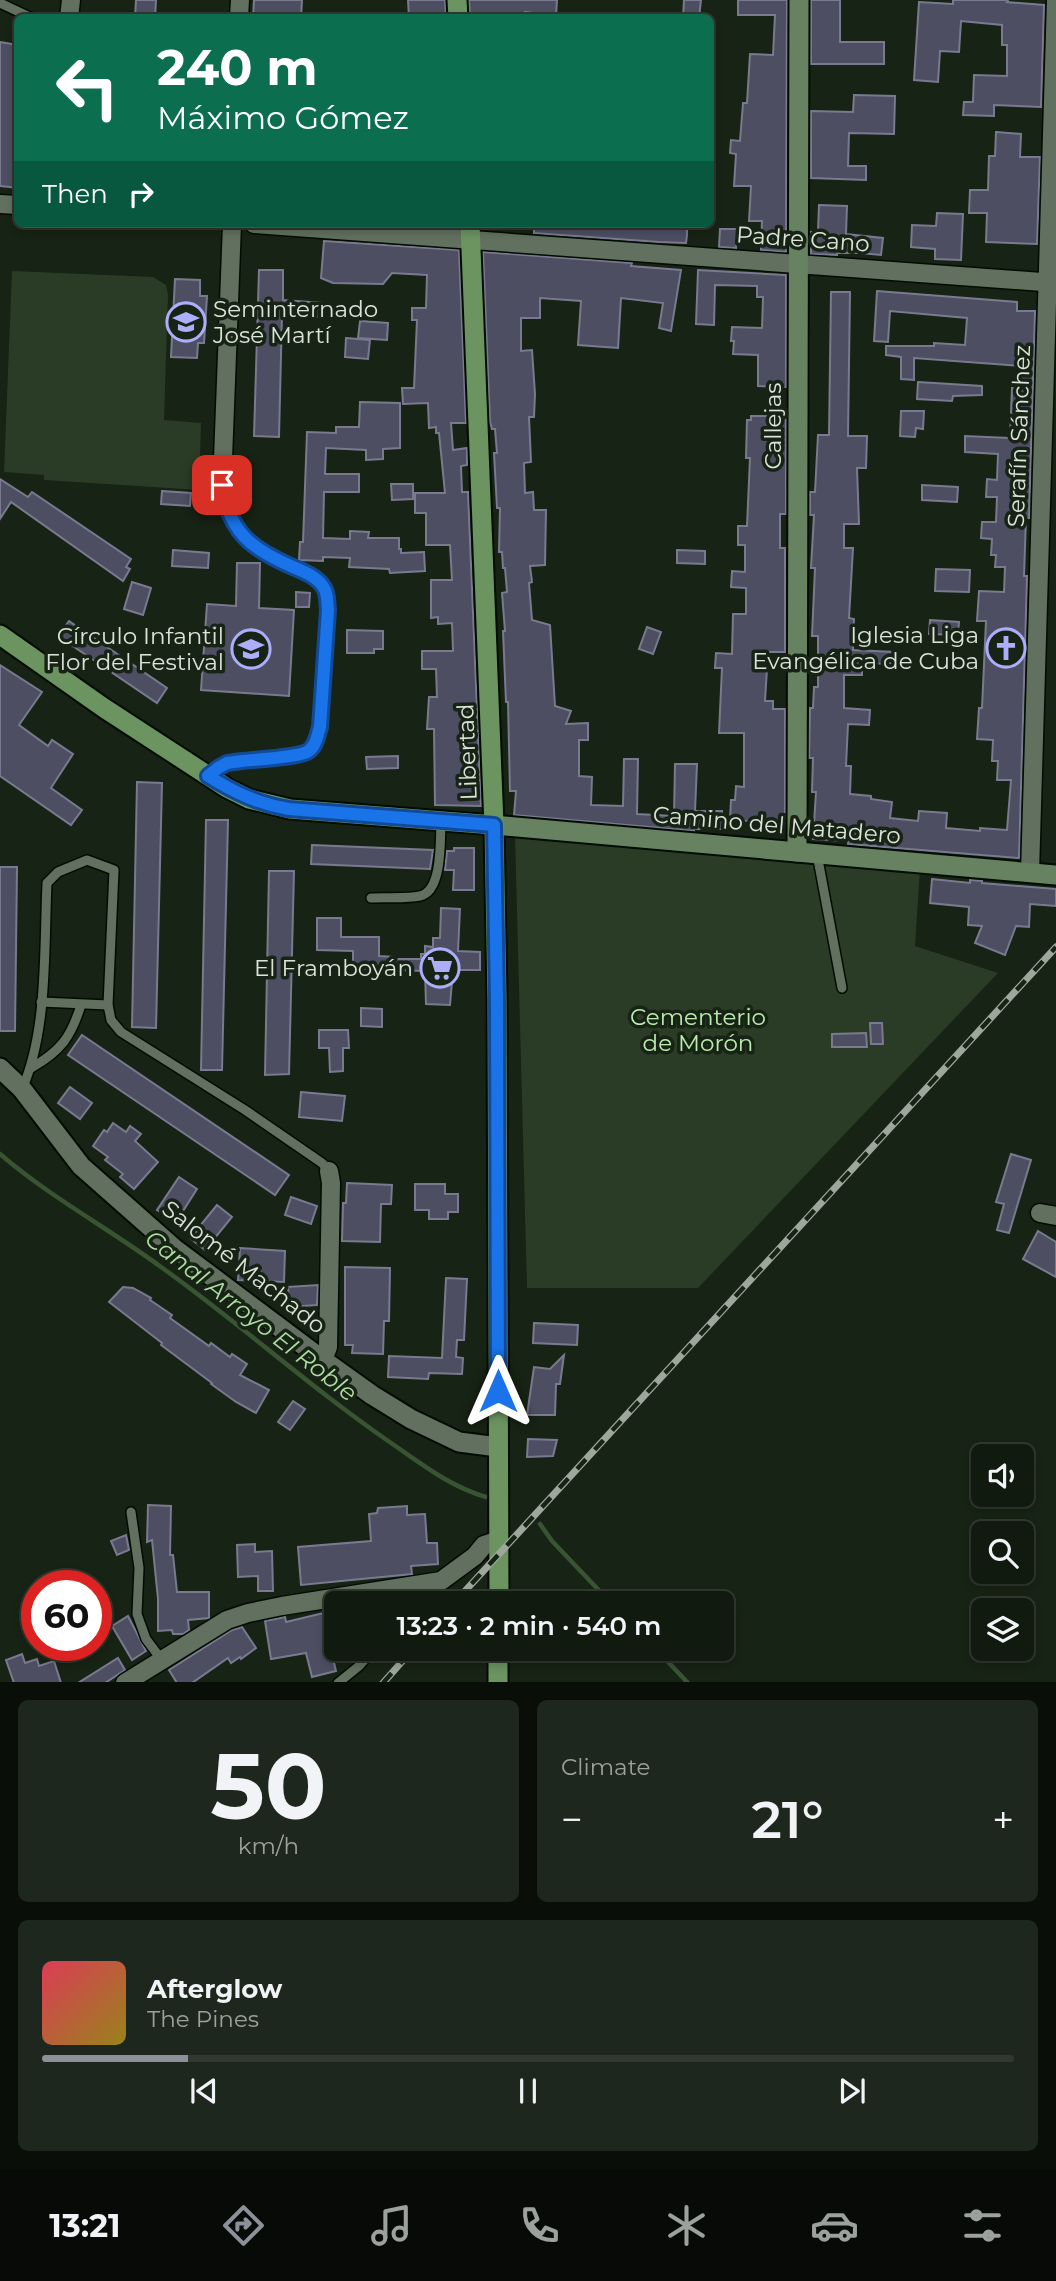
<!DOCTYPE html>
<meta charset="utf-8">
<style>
body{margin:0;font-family:Montserrat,sans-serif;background:#1e271d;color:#f1f3f6;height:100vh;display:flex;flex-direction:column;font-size:26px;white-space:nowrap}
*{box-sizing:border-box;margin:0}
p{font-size:23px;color:#9ca19e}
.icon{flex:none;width:38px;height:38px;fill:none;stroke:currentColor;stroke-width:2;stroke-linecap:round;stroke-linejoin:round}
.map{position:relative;height:1682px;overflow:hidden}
.details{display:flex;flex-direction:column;gap:18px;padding:18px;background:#090e08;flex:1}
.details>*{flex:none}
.top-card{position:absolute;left:14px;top:14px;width:700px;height:214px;border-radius:10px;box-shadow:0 4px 10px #0003,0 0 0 2px #30382f;background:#0b6e4f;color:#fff;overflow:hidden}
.tools{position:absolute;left:971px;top:1444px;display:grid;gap:14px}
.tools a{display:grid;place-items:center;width:63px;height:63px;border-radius:10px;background:#111a0f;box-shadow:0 4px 10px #0003,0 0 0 2px #30382f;font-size:35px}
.speed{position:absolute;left:21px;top:1570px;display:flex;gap:14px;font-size:35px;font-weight:700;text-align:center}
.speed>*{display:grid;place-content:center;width:91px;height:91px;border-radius:50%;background:#111a0f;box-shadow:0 4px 10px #0003,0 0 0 2px #30382f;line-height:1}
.speed .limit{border:10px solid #d22;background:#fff;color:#111}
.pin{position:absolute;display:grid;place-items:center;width:60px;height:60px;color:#fff;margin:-30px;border-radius:14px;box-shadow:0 4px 10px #0006}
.me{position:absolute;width:77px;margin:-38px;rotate:0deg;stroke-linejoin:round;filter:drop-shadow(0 0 5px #0008)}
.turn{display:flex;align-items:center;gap:24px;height:147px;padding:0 28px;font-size:32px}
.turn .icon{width:91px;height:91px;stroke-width:2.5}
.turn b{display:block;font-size:49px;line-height:60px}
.then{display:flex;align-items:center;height:66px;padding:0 28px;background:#0003;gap:14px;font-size:26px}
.big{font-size:52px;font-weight:600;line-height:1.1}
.details .card{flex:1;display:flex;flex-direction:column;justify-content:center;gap:10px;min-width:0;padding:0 24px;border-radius:10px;background:#1e271d}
.details .dial{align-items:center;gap:0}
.dial b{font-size:91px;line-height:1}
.song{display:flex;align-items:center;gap:21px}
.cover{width:84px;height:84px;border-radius:10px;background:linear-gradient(135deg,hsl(350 70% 55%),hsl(50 70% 35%))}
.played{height:7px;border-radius:4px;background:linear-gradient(90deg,#8c9099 15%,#30382f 15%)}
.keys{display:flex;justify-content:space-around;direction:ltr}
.heat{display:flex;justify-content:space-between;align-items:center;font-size:38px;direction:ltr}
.details .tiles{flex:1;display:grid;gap:18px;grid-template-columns:1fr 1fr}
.card:last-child{grid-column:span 2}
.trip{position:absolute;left:324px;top:1591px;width:410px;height:70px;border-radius:10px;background:#111a0f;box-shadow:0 4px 10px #0003,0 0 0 2px #30382f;font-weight:600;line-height:70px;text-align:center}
.menu{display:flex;height:112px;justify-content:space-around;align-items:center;background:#070a06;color:#9ca19e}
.menu .icon{width:49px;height:49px}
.menu .active{color:#8c9099}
.menu b{font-size:32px;color:#f1f3f6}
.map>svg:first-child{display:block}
.green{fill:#2a3c25}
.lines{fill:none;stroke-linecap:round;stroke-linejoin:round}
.stream{stroke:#395433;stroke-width:4.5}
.building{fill:#4d4e62;stroke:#797a8f;stroke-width:2}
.service-casing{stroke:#030c02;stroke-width:12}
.minor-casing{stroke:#030c02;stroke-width:21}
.tertiary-casing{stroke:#030c02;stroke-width:23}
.secondary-casing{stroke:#030c02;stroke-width:23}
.primary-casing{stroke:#030c02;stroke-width:23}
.service{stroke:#62705f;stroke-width:9}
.minor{stroke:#62705f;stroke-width:18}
.tertiary{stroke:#62705f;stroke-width:19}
.secondary{stroke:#668260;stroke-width:19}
.primary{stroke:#6b9461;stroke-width:19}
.rail-casing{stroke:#9ea79b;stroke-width:7}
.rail{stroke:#172314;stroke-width:4.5;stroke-dasharray:13;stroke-linecap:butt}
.route-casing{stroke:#114b97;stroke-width:18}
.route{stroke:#1a73e8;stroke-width:12}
.labels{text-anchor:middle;stroke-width:7;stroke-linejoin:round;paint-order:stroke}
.street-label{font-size:23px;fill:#dce4da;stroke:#172314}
.poi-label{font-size:23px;fill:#dce4da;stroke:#172314;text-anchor:end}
.park-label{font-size:23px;fill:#bcebb1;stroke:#172314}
.water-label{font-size:24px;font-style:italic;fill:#aedda3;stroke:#172314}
</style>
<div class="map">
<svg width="1056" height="1683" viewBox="0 0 1056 1683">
<rect width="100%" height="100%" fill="#172314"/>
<g class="green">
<polygon points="12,271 153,277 166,285 168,295 164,420 201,423 199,490 44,480 44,475 4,472"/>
<polygon points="515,836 920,869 915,946 998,973 698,1288 527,1288"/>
</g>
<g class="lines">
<g class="stream">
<path d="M0 1154C50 1197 108 1228 161 1267 241 1324 313 1390 394 1445 423 1465 451 1487 486 1497"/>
<polyline points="540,1524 552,1541 611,1603"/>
<polyline points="655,1648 688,1683"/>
</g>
</g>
<g class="building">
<polygon points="136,0 156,0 155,18 135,18"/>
<polygon points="254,0 302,0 301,18 253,18"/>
<polygon points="408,0 445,0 446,18 409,18"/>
<polygon points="469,0 557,0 556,16 525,12 525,17 470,18"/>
<polygon points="684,0 701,0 699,18 683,18"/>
<polygon points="738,0 787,0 786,252 761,250 762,221 749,221 751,186 734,186 736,154 730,153 731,140 740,141 743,103 747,103 750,54 773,55 775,15 738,15"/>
<polygon points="811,0 840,0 840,42 884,42 884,64 811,64"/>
<polygon points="953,0 1008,0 1007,2 1044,5 1041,107 994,105 994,116 963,115 964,102 973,102 974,75 1007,76 1007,45 1002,45 1002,25 961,21 959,52 940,51 938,82 914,80 919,2 953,4"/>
<polygon points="0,42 18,45 18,188 0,186"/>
<polygon points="854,95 895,96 894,134 849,133 848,166 866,166 866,180 811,178 811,111 853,112"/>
<polygon points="996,132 1021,134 1020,157 1040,157 1037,244 986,242 987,213 969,213 970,190 988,190 989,156 995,156"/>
<polygon points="819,205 847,206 846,234 883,238 881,255 860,253 837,253 837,255 811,254 811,232 818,232"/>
<polygon points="937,213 963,214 961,260 935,259 935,249 911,247 912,225 936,226"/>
<polygon points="534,224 687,224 687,235 686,243 659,242 534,233"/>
<polygon points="720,229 737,229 736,248 719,247"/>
<polygon points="324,241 459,250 466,423 451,423 453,450 467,448 467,465 461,466 462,492 468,492 481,806 435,805 434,729 427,729 429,697 437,697 436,669 422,669 422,651 453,651 452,623 438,624 438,617 431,618 431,580 452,580 450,545 426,545 426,513 415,513 415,493 445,493 439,433 436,433 436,427 429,428 428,403 403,404 402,388 414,388 417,320 412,320 412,308 426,308 427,275 392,273 383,284 333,283 321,278"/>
<polygon points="483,252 632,263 631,266 681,270 671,331 659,328 663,303 621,298 618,348 578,345 581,301 540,298 540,318 521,318 521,351 532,350 535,394 534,417 529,417 531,462 524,463 525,493 533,492 534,510 546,510 545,565 530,566 532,582 529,583 532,620 550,625 555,706 571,711 566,724 588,723 588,740 579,740 579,776 592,777 591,805 623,806 624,759 638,759 637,814 674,816 675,764 697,764 695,811 722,811 723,829 694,829 694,831 514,815 516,791 510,791 508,702 506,702 503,631 505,631 502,593 507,592 505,568 503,568 502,552 499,552 500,508 497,508 494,453 497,453 495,429 492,429 490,422"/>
<polygon points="259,270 283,270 283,300 323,303 322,317 282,314 279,437 254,436"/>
<polygon points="698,270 786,275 786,387 758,386 758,355 733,354 734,341 731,341 732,327 762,328 763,297 757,297 757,286 715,285 714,325 696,324"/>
<polygon points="175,279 200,280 200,296 207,296 204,343 198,343 197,358 171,357"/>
<polygon points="877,291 1017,302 1017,311 1035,311 1029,518 1026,518 1024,576 1027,576 1019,858 848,844 848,841 813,839 816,792 812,792 813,758 809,758 810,708 813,708 814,687 818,687 818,636 812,636 815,568 811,568 814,515 810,515 810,492 815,492 818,435 829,435 831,292 850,292 848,436 867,436 866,468 857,468 859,524 844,524 844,548 853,548 849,618 854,619 853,650 895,652 895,664 862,663 862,675 844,675 844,708 870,710 869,725 848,724 846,766 851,766 850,794 871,796 871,799 892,802 890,818 918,821 919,811 947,813 946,828 980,831 980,828 1007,830 1011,780 997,780 998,761 992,761 993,740 977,739 979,708 982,708 986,621 977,621 979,591 1004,592 1005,567 995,567 996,555 991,555 992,539 981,538 982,522 996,522 997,497 986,497 987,479 997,480 998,454 965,452 965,436 1010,438 1012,388 1020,388 1022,366 914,358 914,380 901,379 901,357 886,355 886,346 934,346 934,343 965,345 967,318 890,311 888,342 874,341"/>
<polygon points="360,321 388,323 387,340 358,338"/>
<polygon points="346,338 370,340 368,359 345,357"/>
<polygon points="918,382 982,386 982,395 953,396 952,401 917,399"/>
<polygon points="360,402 400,403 400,448 383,449 383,459 366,460 366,450 326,448 325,474 359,474 359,492 324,492 323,538 350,539 350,531 369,532 368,538 399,538 399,549 401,549 401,553 424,552 425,571 390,573 389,569 349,567 350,558 323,557 323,561 299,560 300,542 303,542 307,432 336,433 336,427 359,427"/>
<polygon points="901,411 924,411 923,429 916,428 915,437 900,436"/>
<polygon points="751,416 786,416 786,514 780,514 780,548 785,548 785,652 768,652 765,701 773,701 773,709 785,709 785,823 730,820 731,800 735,800 736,786 744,787 744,733 719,733 722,668 715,668 716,653 732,654 733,614 746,614 746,588 731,587 732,571 745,572 745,545 738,545 738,526 747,526 750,458 746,458 747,420 751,420"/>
<polygon points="0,479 28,497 32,492 131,559 126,567 130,569 123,581 11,502 0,519"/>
<polygon points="391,484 413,484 413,499 392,500"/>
<polygon points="922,485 958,487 957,502 922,500"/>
<polygon points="162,491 191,493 190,506 161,504"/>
<polygon points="173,550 209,553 208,568 172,566"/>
<polygon points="677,550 705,551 705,564 677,563"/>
<polygon points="237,563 260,563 259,608 294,610 289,696 201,690 207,604 236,606"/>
<polygon points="936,569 970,570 969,592 935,591"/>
<polygon points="132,582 151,588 143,615 124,609"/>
<polygon points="296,592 310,593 309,607 296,607"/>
<polygon points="930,620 959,622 958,635 929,634"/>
<polygon points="69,621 167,688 157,703 58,636"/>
<polygon points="647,627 661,632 653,654 639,649"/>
<polygon points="347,630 383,631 383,649 374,649 374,653 347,653"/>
<polygon points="0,665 42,692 19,725 48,746 52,740 73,754 51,788 82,810 71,825 0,776"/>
<polygon points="398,756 398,768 367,769 366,757"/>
<polygon points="137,782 162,783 156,1028 132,1027"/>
<polygon points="206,820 228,820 222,1070 201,1070"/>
<polygon points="312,845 433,850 430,869 311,864"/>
<polygon points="454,848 474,848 474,890 453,890 454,870 445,870 447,851 454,851"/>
<polygon points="0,867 17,867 15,1031 0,1031"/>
<polygon points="269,871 294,871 290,1034 289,1074 265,1075"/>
<polygon points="932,879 970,883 970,880 982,881 982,883 1056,889 1056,906 1030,904 1029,927 1016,926 1005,955 975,943 982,926 968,925 969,907 930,903"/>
<polygon points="441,908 460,909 458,951 480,952 480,970 453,970 450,1005 426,1004 425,971 395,970 395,959 421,959 421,954 425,954 425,946 433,947 433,938 440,938"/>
<polygon points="317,918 341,918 341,937 379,937 379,956 395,957 395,970 353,968 353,951 317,950"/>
<polygon points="361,1008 382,1009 382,1027 361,1026"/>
<polygon points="870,1023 882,1023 883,1044 871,1044"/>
<polygon points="319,1030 348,1030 349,1048 343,1048 343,1071 330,1072 329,1048 319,1048"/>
<polygon points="866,1033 867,1047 832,1047 832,1034"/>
<polygon points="82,1035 289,1175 275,1195 68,1055"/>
<polygon points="70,1087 92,1103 80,1119 58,1103"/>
<polygon points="301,1092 345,1096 342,1121 299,1117"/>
<polygon points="113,1123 126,1132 130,1126 141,1134 135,1141 158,1162 134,1189 120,1177 123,1174 105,1160 108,1157 93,1146 104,1130 107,1132"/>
<polygon points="1011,1154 1031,1160 1009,1233 997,1230 1004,1204 996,1202"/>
<polygon points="179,1177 197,1189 176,1222 157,1210"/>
<polygon points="347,1183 392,1185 391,1204 381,1204 380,1242 342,1241 343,1203 346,1203"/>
<polygon points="415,1184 445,1184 445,1194 458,1194 458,1212 448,1212 448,1219 429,1219 429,1210 415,1210"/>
<polygon points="291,1197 317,1206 311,1224 285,1215"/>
<polygon points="217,1205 232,1217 205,1250 190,1238"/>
<polygon points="1038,1231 1056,1242 1056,1277 1023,1259"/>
<polygon points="240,1248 285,1251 284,1282 238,1280"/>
<polygon points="345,1267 390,1268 389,1321 384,1321 383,1354 352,1353 353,1345 345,1345"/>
<polygon points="446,1278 467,1279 464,1340 457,1340 456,1357 463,1358 462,1374 429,1373 428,1379 388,1377 389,1356 442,1358"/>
<polygon points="318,1285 317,1305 289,1307 288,1287"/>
<polygon points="123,1287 133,1288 151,1298 150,1300 172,1315 170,1318 209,1346 211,1343 230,1357 232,1354 247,1364 240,1375 269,1390 256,1413 236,1402 211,1384 212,1383 161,1345 162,1343 109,1302"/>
<polygon points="534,1323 578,1325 577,1345 533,1343"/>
<polygon points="564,1355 560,1384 556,1384 555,1415 527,1415 534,1367 550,1369"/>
<polygon points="293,1401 305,1409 290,1430 278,1422"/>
<polygon points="528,1439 557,1440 553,1456 527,1457"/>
<polygon points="148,1505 171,1506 170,1555 173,1555 177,1592 209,1592 209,1618 188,1620 189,1630 183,1634 173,1634 172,1630 158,1631 158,1599 152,1540 147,1542"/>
<polygon points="407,1506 407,1515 425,1514 427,1543 437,1543 438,1564 411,1566 412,1574 301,1585 298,1547 371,1541 369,1514 377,1513 378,1508"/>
<polygon points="126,1535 129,1550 117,1555 111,1541"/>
<polygon points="255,1544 255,1552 272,1551 273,1591 258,1591 258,1576 238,1577 237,1545"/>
<polygon points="336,1610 336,1640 329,1642 336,1671 312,1677 306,1653 271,1659 265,1621 285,1617 286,1622"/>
<polygon points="128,1616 146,1651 132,1660 112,1626"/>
<polygon points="242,1627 256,1648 241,1659 240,1657 231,1663 228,1658 192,1683 177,1683 169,1670 232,1630"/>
<polygon points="22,1654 25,1663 37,1659 39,1666 54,1661 61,1683 14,1683 6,1660"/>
<polygon points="118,1658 125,1670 105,1683 78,1683"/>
</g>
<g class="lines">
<g class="service-casing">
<g id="service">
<polyline points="0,3 32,18"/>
<path d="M208 776 227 763 308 752 316 743 320 728 328 610C327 602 328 594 324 588 318 577 304 572 293 567 250 549 229 532 222 485"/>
<polyline points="817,854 842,988"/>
<path d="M371 898C386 897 405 899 420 896 443 891 440 839 441 821"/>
<polyline points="41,1002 108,1005"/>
<path d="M31 1068C61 1051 71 1037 81 1005"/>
<path d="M22 1089C48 1031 44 947 47 883L58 872 87 860 114 870 108 1005 111 1020 121 1032 245 1110 322 1163 329 1171"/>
<polyline points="131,1512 139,1568 137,1614 146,1639 161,1659"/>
<polyline points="418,1603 425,1592 426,1584"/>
<polyline points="338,1683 359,1666 375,1648"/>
</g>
</g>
<g class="minor-casing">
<g id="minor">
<polyline points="69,18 71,0"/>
<polyline points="239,18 240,0"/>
<polyline points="0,204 18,205"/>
<polyline points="254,224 1056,283"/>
<polyline points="222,485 232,224"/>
<polyline points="1030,873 1056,0"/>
<polyline points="1040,1213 1056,1216"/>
<polyline points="323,1360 328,1347 331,1183 329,1171"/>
<polyline points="125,1683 227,1620 248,1613 282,1606 441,1581 475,1556 484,1545 499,1540"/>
</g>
</g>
<g class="tertiary-casing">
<polyline id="tertiary" points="0,1068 22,1089 81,1166 175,1249 323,1360 372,1395 411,1419 459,1442 498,1447"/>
</g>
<g class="secondary-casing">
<g id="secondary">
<polyline points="494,825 1056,875"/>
<polyline points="797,852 799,0"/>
</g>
</g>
<g class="primary-casing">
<g id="primary">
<polyline points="457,0 458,18"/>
<polyline points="470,224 494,825 497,999 499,1603"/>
<polyline points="0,635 104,708 227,788 249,799 290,809 494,825"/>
<polyline points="498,1683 498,1648"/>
</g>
</g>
<use href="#service" class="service"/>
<use href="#minor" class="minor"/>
<use href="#tertiary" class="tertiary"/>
<use href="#secondary" class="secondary"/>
<use href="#primary" class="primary"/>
<g class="rail-casing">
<g id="rail">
<polyline points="454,1603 1056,947"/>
<polyline points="383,1683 414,1648"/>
</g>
</g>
<use href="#rail" class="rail"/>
</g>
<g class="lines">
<g class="route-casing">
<path id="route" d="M222 485C229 532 251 549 293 567 304 572 318 577 324 588 328 594 327 602 328 610L320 727C317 736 316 747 307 752 291 759 247 759 227 763L218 768 208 776C235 793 259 804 289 809L494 825 497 999 498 1391"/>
</g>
<use href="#route" class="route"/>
</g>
<defs>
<g id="school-ring" transform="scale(2.0125)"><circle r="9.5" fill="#172314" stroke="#adaefb" stroke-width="1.5"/><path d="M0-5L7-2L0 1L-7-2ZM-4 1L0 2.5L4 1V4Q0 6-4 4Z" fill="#adaefb"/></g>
<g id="church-ring" transform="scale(2.0125)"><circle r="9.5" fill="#172314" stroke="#adaefb" stroke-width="1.5"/><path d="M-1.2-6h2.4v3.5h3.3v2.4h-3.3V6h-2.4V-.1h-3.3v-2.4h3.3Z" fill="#adaefb"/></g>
<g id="supermarket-ring" transform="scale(2.0125)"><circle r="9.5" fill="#172314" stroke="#adaefb" stroke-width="1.5"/><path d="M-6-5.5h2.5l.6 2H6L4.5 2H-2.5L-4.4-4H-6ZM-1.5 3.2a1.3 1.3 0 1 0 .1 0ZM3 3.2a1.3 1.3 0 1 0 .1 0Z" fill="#adaefb"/></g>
</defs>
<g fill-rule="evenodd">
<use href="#school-ring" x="186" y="322"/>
<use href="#church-ring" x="1006" y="648"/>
<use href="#school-ring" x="251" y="649"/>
<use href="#supermarket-ring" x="440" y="968"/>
</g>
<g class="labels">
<g class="street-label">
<text transform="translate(803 239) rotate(4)" y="8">Padre Cano</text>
<text transform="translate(773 426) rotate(-90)" y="8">Callejas</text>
<text transform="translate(1019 436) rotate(-88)" y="8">Serafín Sánchez</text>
<text transform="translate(467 752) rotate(-92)" y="8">Libertad</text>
<text transform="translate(777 825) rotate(5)" y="8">Camino del Matadero</text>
<text transform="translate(244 1267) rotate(38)" y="8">Salomé Machado</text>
</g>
<g class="poi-label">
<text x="213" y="317" text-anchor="start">Seminternado<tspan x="213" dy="26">José Martí</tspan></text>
<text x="979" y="643">Iglesia Liga<tspan x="979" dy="26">Evangélica de Cuba</tspan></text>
<text x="224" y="644">Círculo Infantil<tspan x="224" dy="26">Flor del Festival</tspan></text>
<text x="413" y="976">El Framboyán</text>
</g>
<g class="park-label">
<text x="698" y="1025">Cementerio<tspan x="698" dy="26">de Morón</tspan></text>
</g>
<g class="water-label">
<text transform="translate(251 1316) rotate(38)" y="8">Canal Arroyo El Roble</text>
</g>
</g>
</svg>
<div class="tools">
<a><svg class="icon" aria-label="sound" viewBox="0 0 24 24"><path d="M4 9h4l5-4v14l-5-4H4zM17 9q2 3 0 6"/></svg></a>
<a><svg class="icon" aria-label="search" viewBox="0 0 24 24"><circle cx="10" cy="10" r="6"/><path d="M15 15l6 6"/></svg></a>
<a><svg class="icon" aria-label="layers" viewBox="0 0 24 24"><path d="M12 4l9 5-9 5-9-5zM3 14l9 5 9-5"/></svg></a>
</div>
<div class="speed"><div class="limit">60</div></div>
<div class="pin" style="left:222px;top:485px;background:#d93025"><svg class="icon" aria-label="arrive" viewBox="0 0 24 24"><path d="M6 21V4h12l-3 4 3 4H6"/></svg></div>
<svg class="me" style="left:498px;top:1391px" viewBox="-20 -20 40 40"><path d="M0-17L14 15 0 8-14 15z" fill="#1a73e8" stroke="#fff" stroke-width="4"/></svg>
<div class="trip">13:23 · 2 min · 540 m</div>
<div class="top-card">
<div class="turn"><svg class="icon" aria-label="left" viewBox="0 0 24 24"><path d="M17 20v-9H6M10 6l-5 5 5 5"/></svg><div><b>240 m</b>Máximo Gómez</div></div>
<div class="then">Then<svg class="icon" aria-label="right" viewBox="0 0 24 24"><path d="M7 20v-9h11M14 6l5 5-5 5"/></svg></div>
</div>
</div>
<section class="details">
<div class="tiles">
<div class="card dial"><b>50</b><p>km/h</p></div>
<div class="card"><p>Climate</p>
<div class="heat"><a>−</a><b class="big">21°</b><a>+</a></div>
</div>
<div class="card">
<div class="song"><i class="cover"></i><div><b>Afterglow</b><p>The Pines</p></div></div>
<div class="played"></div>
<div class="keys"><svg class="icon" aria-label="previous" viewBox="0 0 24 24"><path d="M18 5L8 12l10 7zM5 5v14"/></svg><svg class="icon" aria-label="pause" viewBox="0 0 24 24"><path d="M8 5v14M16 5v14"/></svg><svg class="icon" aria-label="next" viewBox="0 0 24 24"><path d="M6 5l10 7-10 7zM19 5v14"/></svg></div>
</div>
</div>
</section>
<nav class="menu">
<b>13:21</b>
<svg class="icon active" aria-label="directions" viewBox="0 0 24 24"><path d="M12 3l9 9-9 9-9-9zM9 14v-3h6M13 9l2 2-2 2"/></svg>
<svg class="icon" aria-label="music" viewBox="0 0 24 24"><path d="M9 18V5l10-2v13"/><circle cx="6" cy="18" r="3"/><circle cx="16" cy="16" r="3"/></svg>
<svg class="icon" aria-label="phone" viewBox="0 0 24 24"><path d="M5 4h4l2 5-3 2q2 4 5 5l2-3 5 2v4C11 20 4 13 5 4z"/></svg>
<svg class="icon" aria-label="climate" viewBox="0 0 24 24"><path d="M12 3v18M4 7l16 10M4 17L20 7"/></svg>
<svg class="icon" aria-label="car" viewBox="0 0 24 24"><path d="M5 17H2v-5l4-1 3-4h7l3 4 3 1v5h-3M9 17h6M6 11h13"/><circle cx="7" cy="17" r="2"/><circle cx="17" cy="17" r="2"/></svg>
<svg class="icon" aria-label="filters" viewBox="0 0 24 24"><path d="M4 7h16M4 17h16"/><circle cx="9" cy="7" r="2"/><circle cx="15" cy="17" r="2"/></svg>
</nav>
